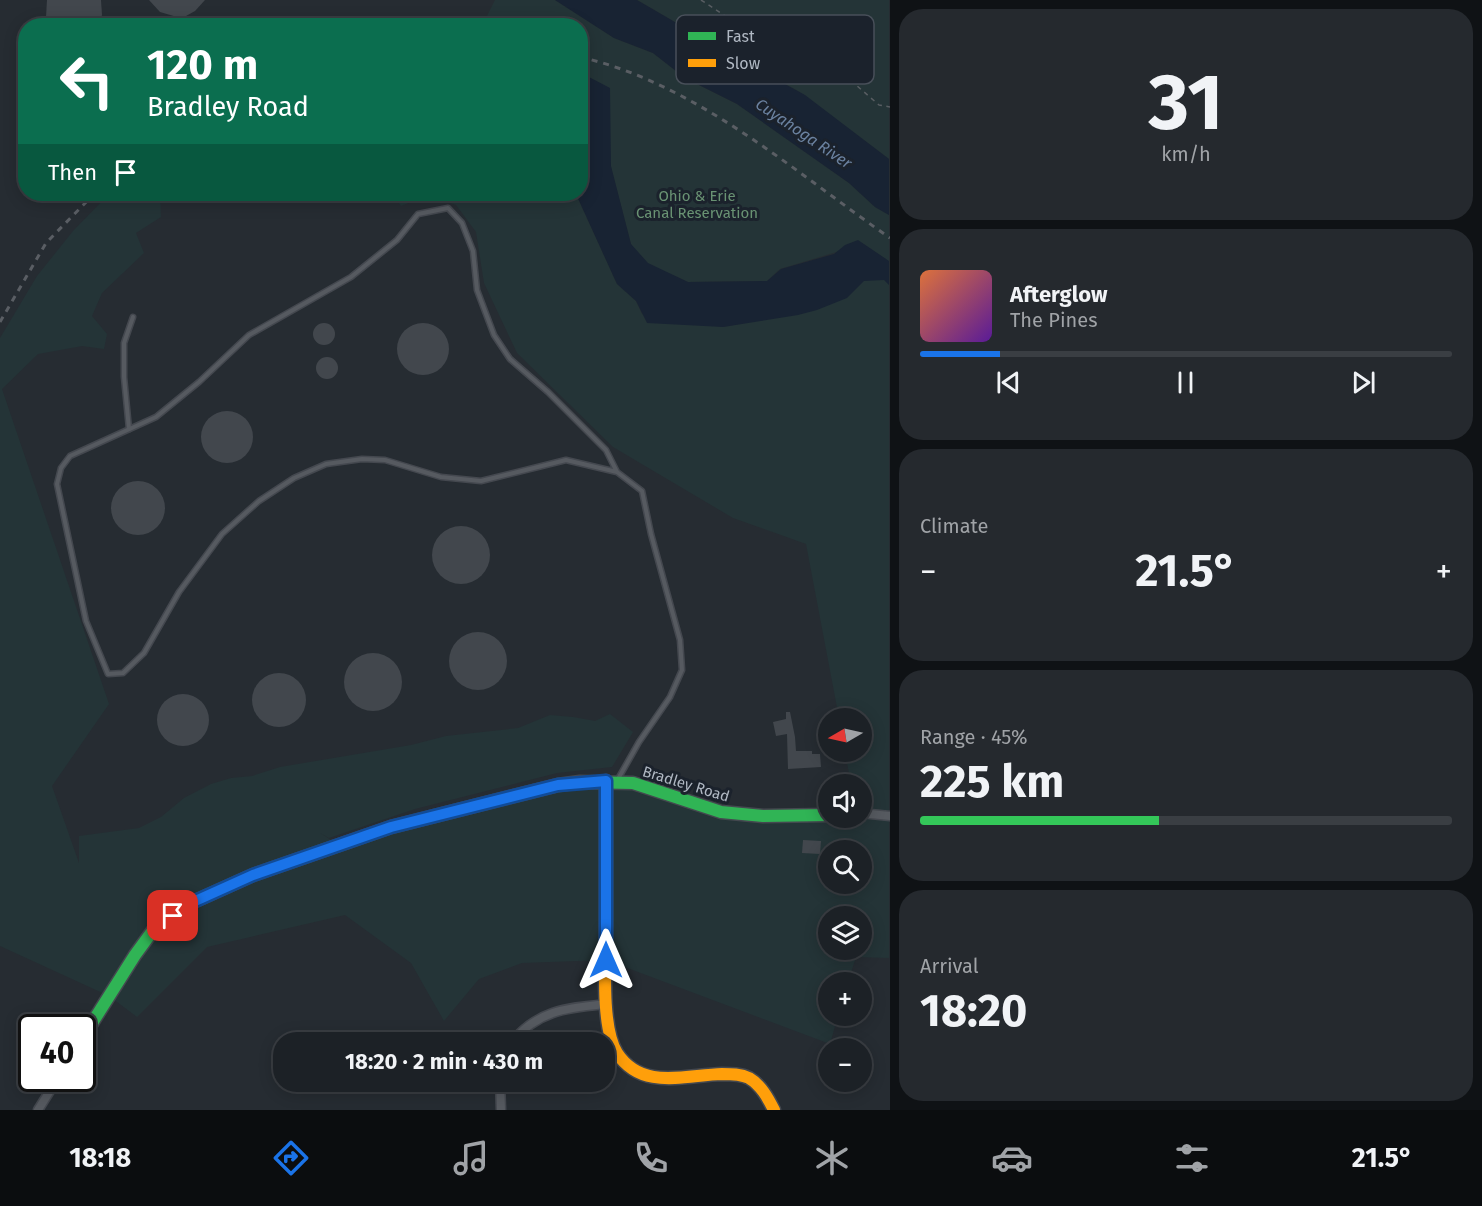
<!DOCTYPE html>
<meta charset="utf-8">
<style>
body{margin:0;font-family:"Fira Sans",sans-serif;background:#25292e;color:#f1f3f6;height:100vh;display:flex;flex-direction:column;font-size:22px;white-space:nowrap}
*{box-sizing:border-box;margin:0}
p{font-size:20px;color:#a0a3a7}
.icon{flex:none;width:33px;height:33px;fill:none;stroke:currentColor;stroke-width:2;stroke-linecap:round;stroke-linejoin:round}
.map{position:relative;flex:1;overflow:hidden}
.panel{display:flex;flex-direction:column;gap:9px;padding:9px;background:#0f1215;width:592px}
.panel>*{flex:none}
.top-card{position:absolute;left:18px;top:18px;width:570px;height:183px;border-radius:24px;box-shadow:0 3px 15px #0003,0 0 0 2px #3a3e43;background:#0b6e4f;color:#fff;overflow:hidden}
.needle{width:39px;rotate:261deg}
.buttons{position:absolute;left:818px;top:708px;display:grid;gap:12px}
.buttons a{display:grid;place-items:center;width:54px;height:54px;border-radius:50%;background:#1c2126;box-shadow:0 3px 15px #0003,0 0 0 2px #3a3e43;font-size:30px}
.speed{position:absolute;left:18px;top:1014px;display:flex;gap:12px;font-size:30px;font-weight:700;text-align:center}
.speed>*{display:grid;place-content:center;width:78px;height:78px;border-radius:50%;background:#1c2126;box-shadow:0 3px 15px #0003,0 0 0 2px #3a3e43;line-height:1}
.speed .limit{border:3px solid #111;border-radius:9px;background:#fff;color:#111}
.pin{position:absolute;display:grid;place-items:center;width:51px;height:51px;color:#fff;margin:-26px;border-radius:12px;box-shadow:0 3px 9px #0006}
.me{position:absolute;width:66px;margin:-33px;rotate:0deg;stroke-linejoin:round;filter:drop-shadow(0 0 4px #0008)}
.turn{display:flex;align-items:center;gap:21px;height:126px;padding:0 30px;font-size:27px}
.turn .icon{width:78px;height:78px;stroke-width:2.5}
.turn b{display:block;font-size:42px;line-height:51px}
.then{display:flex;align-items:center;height:57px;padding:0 30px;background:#0003;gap:12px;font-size:22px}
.big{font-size:45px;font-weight:700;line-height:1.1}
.panel .widget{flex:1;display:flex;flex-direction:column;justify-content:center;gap:9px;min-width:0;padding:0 21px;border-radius:24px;background:#25292e}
.panel .dial{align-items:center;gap:0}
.dial b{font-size:78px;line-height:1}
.song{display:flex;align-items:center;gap:18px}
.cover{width:72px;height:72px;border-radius:9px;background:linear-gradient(135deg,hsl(20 70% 55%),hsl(270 70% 35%))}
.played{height:6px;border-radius:3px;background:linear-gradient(90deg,#1a73e8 15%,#3a3e43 15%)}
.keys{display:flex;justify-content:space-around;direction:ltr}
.heat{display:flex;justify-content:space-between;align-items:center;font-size:33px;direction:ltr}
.charge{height:9px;border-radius:4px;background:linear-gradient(90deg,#34c759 45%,#3a3e43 0)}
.trip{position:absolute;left:273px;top:1032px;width:342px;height:60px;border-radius:24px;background:#1c2126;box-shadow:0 3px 15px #0003,0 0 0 2px #3a3e43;font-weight:700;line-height:60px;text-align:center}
.dock{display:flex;height:96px;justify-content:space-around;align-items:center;background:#0b0d0f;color:#a0a3a7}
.dock .icon{width:42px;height:42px}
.dock .on{color:#1a73e8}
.dock b{font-size:27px;color:#f1f3f6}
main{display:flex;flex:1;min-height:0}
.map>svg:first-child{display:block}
.green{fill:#243437;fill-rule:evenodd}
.water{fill:#182333}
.building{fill:#42474d}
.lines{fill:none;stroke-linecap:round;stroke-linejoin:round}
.lane-casing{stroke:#44484f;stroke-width:7}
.street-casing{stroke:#44484f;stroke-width:11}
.fast-casing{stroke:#44484f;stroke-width:15}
.slow-casing{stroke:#44484f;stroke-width:15}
.path{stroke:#585d62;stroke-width:1.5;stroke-dasharray:4.5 4.5;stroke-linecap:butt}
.lane{stroke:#565a60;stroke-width:4}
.street{stroke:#565a60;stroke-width:8}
.fast{stroke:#30b455;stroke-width:12}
.slow{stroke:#ff9f0a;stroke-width:12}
.rail{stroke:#5a5e64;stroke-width:3;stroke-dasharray:6 6;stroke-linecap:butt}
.route-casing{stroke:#114b97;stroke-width:15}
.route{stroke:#1a73e8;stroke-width:10}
.labels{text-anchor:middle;stroke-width:6;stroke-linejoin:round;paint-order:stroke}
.park-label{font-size:15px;fill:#699273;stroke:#1b222c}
.street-label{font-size:15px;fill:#b0b8c3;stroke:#1b222c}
.water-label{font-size:16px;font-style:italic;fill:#6b82a0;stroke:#1b222c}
.key{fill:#1b222c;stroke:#484f59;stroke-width:1.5}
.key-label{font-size:16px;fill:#b0b8c3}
</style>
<main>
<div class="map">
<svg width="890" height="1110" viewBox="0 0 890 1110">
<rect width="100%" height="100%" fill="#262c32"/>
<g class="green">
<path d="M495 0H555L614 38 653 53 685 78 737 104 849 183 875 207 889 215V958L856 957 848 982H828V1016H838L830 1044 606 960 522 963 479 979 444 1021 411 963 345 915 207 947 137 1017 109 996 0 946V338L37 276 73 231 109 194H160L161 217 136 233 144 253 102 293 92 316 107 334 104 349 82 346 38 354 2 389 109 704 52 786 79 863V836L139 828 161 817 184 798 211 784 231 778 252 776 280 767 411 745 446 736 518 728 550 715 573 717 595 721 610 714 633 732 612 767 557 773 415 809 329 838 320 833 339 845 558 785 606 781 707 808 828 818H861V784H851L845 752H861V718H839L806 544 733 518 613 447 517 353 484 283 476 232 456 205 428 195 401 206 392 194H576L617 284 636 301 642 314 723 327 745 323 887 260 863 244 780 269 767 281 688 282 675 276 641 265 631 244 587 76H581L580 26 427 25V18L484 22ZM828 850H861V884H828ZM828 916H861V950H828Z"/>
<polygon points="637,0 889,0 889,159 798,91 728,53"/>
</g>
<g class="water">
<polygon points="555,0 637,0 728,53 805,95 889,159 889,215 875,207 849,183 737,104 685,78 653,53 614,38"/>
<polygon points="581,76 587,76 610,88 611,166 631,244 648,263 688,282 767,281 781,269 834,254 845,245 858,240 889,261 889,285 884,280 864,281 847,298 817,310 798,315 723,327 647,323 636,301 617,284 576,194 580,194"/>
</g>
<g class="building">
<polygon points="47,0 101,0 102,15 98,26 50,26 46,17"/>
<polygon points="149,0 205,0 195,11 186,16 177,17 160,12"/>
<circle cx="423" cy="349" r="26"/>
<circle cx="324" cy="334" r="11"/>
<circle cx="327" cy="368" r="11"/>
<circle cx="227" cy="437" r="26"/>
<circle cx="138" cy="508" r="27"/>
<circle cx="461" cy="555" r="29"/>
<circle cx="478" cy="661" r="29"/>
<circle cx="373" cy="682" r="29"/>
<circle cx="279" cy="700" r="27"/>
<circle cx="183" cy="720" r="26"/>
<polygon points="786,712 790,712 795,737 796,751 812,751 812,754 820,754 821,767 788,769 787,734 776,736 773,722 786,719"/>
<polygon points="803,840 821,841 820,854 802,853"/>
</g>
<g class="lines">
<g class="lane-casing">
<g id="lane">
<polyline points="129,429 124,377 124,343 133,317"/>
<polyline points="617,472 606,450 548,392 510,359 494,335 477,290 473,251 462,223 448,208 418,214 397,240 351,277 249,335 199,382 156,417 70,456 61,468 57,484 86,621 108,674 123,673 144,653 179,592 222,534 259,501 294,478 326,464 362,459 385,460 441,477 481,481 566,460 617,472 642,491 651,534 680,640 682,670 670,697 639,742 618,779"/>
</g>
</g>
<g class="street-casing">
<g id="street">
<polyline points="861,813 890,816"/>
<path d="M512 1042C538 1010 567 1008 606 1004"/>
<polyline points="500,1082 501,1110"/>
<polyline points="38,1110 58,1078"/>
</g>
</g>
<g class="fast-casing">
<polyline id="fast" points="82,1039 135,955 154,929 193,902 253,875 391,827 558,785 580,782 633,783 721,812 763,816 828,815"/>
</g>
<g class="slow-casing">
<path id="slow" d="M606 781C606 828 606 875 606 922 606 955 600 1026 617 1053 642 1091 685 1075 722 1074 731 1074 741 1074 749 1078 761 1085 768 1098 774 1110"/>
</g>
<polyline class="path" points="701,0 745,29 784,41 848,78 879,105 890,107"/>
<use href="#lane" class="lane"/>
<use href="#street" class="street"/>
<use href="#fast" class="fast"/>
<use href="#slow" class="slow"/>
<g class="rail">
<path d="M580 57C695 83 795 172 890 238"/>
<polyline points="0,322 46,243 94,194"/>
</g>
</g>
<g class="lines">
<g class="route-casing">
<polyline id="route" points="173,916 193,902 253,875 391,827 558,785 606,781 606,960"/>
</g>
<use href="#route" class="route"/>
</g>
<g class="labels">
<g class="park-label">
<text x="697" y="201">Ohio &amp; Erie<tspan x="697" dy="17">Canal Reservation</tspan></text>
</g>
<g class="street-label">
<text transform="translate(686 784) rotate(17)" y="5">Bradley Road</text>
</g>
<g class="water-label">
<text transform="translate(804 133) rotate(34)" y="6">Cuyahoga River</text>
</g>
</g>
<rect x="676" y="15" width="198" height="69" rx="9" class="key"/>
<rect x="688" y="32" width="28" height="8" fill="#30b455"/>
<rect x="688" y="59" width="28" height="8" fill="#ff9f0a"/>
<g class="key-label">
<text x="726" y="42">Fast</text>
<text x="726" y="69">Slow</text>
</g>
</svg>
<div class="buttons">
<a><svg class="needle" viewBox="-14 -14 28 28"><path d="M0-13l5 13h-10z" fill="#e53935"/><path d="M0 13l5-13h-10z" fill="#a0a3a7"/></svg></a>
<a><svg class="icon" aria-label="sound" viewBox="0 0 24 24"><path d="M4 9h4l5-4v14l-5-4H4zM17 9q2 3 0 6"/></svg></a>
<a><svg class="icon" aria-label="search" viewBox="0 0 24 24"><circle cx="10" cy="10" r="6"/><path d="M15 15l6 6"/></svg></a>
<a><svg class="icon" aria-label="layers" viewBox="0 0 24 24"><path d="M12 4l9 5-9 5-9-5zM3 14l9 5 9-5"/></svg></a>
<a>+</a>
<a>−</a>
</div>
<div class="speed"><div class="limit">40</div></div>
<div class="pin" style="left:173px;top:916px;background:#d93025"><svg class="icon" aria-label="arrive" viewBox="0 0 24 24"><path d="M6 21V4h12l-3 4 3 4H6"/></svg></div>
<svg class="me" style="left:606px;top:960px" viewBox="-20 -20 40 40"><path d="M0-17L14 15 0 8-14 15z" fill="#1a73e8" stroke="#fff" stroke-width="4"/></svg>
<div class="trip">18:20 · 2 min · 430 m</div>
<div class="top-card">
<div class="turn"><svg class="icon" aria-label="left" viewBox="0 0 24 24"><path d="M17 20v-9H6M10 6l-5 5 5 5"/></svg><div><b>120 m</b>Bradley Road</div></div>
<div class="then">Then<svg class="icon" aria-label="arrive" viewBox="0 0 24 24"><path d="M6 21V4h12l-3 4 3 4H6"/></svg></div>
</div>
</div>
<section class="panel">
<div class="widget dial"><b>31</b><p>km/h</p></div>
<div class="widget">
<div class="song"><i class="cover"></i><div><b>Afterglow</b><p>The Pines</p></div></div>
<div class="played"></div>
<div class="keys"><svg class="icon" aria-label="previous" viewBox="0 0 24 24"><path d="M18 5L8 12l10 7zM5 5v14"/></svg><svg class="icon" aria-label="pause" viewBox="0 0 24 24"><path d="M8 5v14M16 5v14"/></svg><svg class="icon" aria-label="next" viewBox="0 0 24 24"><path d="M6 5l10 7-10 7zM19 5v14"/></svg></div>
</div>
<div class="widget"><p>Climate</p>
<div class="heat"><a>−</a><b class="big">21.5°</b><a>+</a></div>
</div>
<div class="widget"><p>Range · 45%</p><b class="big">225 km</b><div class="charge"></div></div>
<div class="widget"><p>Arrival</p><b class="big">18:20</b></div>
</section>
</main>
<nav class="dock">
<b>18:18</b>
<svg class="icon on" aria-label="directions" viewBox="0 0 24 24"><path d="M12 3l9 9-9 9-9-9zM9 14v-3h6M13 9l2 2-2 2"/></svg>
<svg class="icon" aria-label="music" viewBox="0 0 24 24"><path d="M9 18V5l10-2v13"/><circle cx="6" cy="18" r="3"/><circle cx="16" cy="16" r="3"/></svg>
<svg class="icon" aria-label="phone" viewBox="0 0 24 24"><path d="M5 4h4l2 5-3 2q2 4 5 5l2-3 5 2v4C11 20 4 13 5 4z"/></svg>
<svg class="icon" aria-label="climate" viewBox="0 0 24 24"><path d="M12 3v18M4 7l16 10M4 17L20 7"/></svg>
<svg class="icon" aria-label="car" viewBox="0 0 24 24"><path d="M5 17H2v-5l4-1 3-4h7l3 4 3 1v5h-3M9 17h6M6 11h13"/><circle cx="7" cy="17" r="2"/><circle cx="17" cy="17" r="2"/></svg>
<svg class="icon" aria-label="filters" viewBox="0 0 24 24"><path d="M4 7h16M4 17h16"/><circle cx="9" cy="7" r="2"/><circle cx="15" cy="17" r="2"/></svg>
<b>21.5°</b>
</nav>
